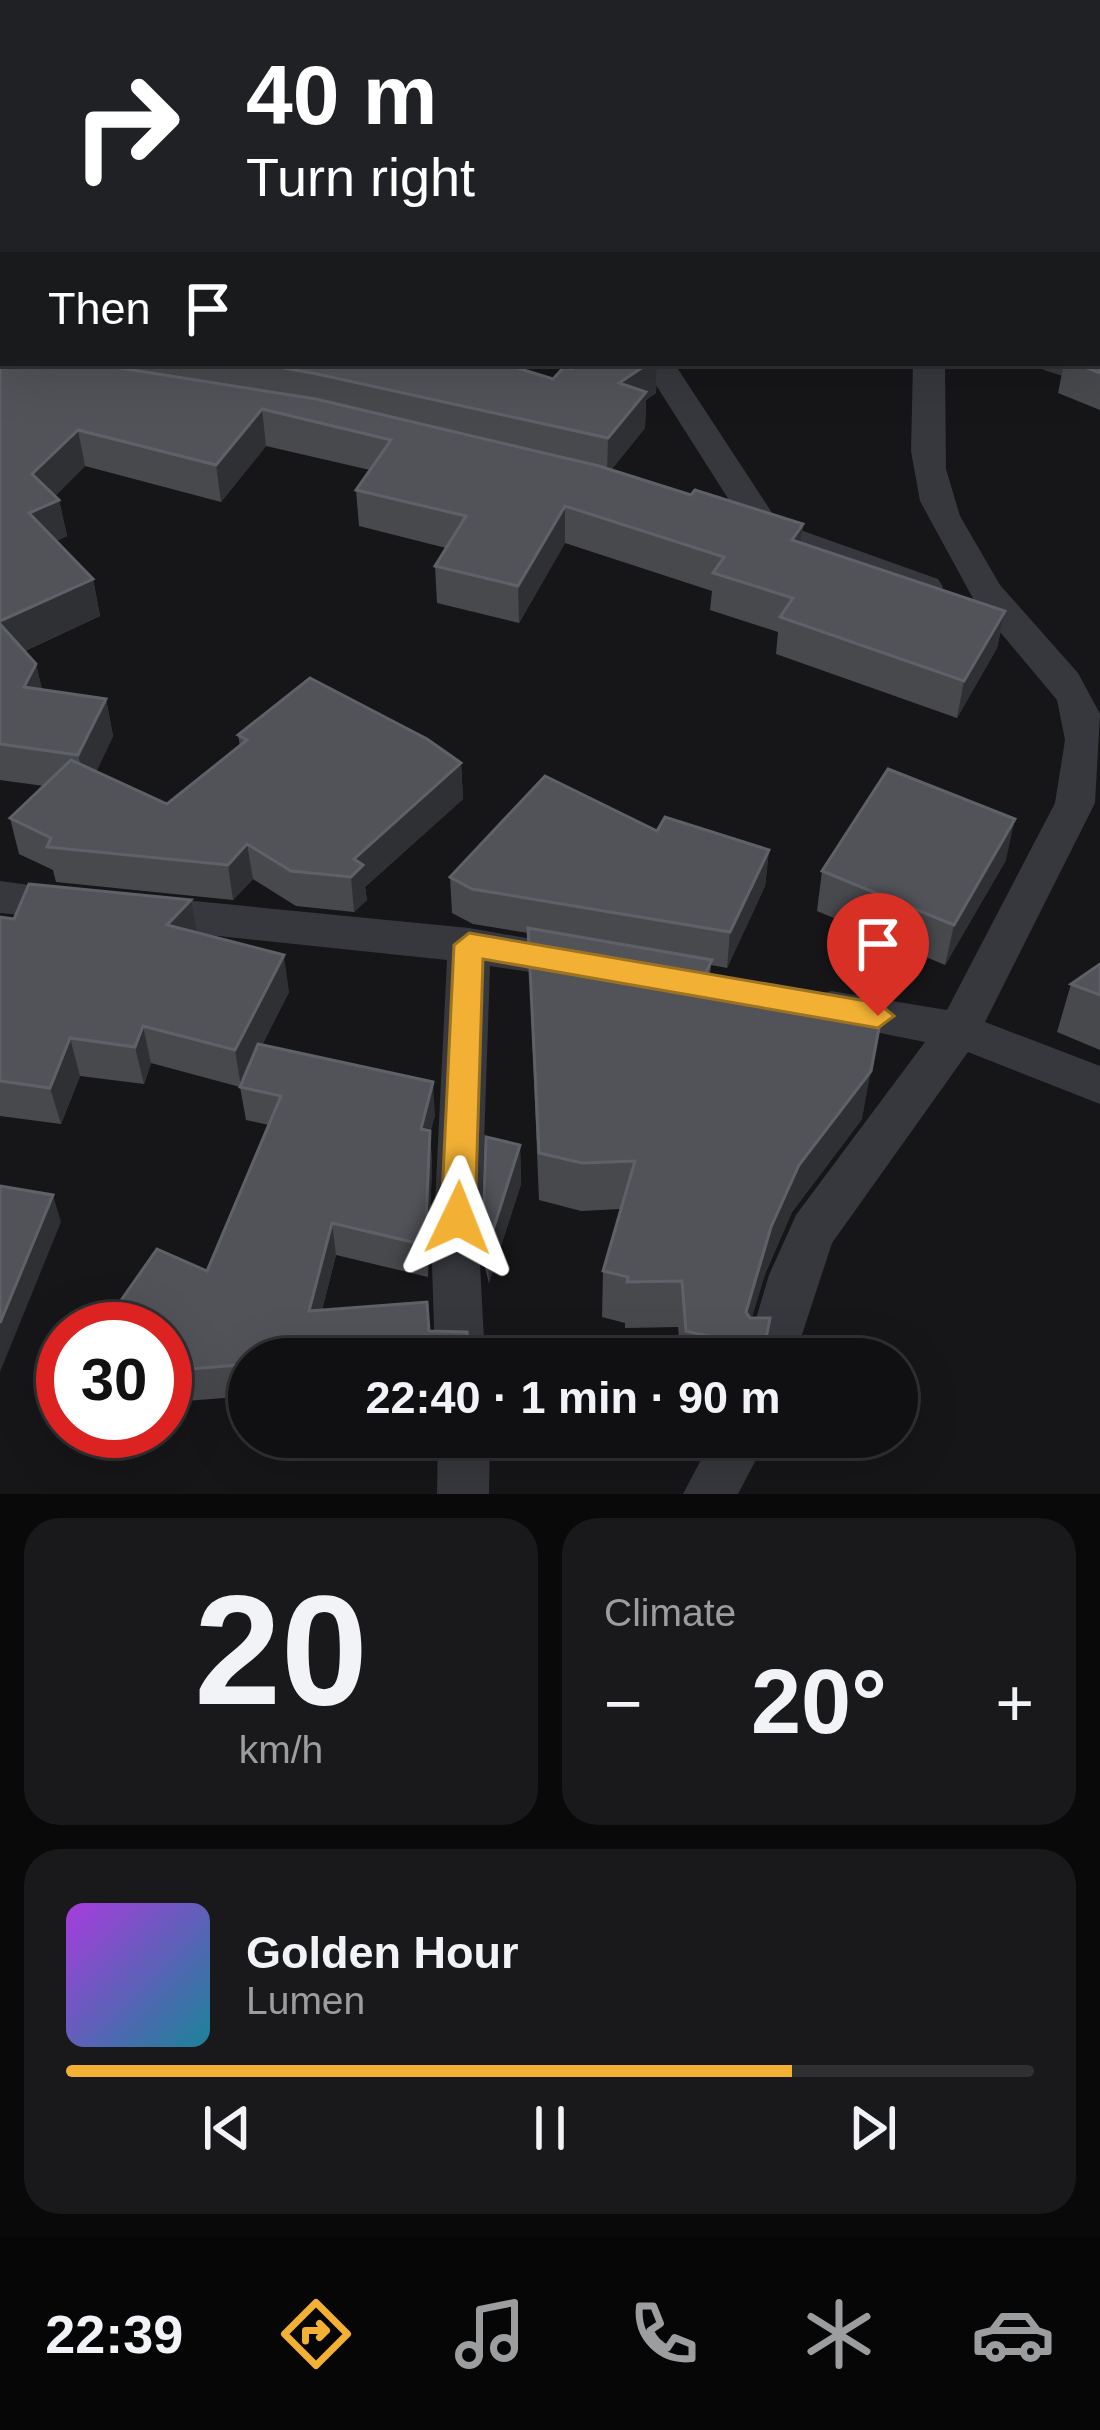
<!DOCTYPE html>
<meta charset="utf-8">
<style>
body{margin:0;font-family:Arial,sans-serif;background:#19191b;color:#f1f3f6;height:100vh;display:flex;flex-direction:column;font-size:45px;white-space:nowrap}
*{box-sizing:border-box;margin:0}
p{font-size:39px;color:#9c9d9f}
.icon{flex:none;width:66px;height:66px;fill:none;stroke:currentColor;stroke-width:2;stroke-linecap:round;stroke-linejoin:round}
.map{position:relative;height:1494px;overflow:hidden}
.panel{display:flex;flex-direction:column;gap:24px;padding:24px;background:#09090a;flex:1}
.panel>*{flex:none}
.hud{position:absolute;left:0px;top:0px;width:1101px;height:366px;box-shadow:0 12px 48px #0002,0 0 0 3px #303032;background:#202124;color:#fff;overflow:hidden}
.speed{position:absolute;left:36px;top:1302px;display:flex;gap:24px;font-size:60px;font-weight:700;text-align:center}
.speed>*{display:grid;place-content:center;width:156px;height:156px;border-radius:50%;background:#101012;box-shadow:0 12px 48px #0002,0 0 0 3px #303032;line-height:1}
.speed .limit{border:18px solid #d22;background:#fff;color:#111}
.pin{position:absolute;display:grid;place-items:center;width:102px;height:102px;color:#fff;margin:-123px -51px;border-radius:50% 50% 50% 0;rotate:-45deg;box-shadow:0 0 12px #0007}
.pin .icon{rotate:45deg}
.me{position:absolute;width:132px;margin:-66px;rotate:2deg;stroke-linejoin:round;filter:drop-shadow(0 0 9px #0008)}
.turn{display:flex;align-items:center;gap:42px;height:252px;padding:0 48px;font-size:54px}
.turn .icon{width:156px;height:156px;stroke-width:2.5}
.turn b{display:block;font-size:84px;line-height:102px}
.then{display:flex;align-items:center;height:114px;padding:0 48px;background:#0003;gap:24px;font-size:45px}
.big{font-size:90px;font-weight:800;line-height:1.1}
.panel .tile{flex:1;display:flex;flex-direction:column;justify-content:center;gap:18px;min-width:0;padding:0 42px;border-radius:36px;background:#19191b}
.panel .dial{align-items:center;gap:0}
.dial b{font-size:156px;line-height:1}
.song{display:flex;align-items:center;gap:36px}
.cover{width:144px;height:144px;border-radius:18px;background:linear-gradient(135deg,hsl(280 70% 55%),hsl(190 70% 35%))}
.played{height:12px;border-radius:6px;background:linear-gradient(90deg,#f2b134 75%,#303032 75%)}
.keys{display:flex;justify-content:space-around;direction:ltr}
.heat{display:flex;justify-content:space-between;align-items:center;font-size:66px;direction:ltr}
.panel .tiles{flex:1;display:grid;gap:24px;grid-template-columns:1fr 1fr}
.tile:last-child{grid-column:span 2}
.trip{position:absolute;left:228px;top:1338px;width:690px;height:120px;border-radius:60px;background:#101012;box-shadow:0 12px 48px #0002,0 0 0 3px #303032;font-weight:800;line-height:120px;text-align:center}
.tabs{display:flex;height:192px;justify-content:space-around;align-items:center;background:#060607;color:#9c9d9f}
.tabs .icon{width:84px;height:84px}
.tabs .selected{color:#f2b134}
.tabs b{font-size:54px;color:#f1f3f6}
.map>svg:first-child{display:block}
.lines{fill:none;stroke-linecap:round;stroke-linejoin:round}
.minor{fill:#37383d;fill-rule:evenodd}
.wall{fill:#47494d}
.shaded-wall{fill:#2f3033}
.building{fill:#525359;stroke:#5f6168;stroke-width:3}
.route{fill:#f2b134;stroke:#9d7322;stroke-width:3}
</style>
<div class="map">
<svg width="1100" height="1494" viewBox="0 0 1100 1494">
<rect width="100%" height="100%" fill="#161618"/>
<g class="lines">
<g class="minor">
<polygon points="465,0 492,0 462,3"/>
<rect x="1098" y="234" width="2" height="18"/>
<polygon points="642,363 674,363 778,522 938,579 943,587 938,595 912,595 742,534 737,526 741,519"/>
<polygon points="913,363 945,363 946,469 960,516 1000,585 1078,673 1100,714 1095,803 985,1022 1100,1066 1100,1104 968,1052 832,1243 794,1359 744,1359 769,1275 796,1215 925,1042 815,1020 809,1008 815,996 831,991 947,1010 1055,803 1065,740 1057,700 975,602 920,501 911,451"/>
<polygon points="1039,363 1100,367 1100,388 1044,370"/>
<polygon points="0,881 87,893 93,904 87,915 72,920 0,913"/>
<polygon points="143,896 469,928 594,950 601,962 594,974 579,979 490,966 480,1264 485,1359 435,1359 432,1264 447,960 143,928 128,923 122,912 128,901"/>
<polygon points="438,1437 490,1437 489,1494 437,1494"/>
<polygon points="713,1437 768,1437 738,1494 683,1494"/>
</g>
</g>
<g class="wall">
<polygon points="44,0 458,0 454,3 50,3"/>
<polygon points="733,0 1100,0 1100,111 1098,111 1098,3 740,3"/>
<polygon points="0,224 3,225 3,363 501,363 553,379 581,363 657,363 656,393 646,400 645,428 611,470 691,495 803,524 801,543 1005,611 997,648 957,718 776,654 778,632 710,610 712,591 565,543 519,623 437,603 435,566 446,548 359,526 356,490 370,470 266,446 221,502 85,466 55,496 59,500 67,536 56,541 93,579 100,616 25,651 36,664 42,690 106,699 113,736 96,772 167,804 240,746 238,735 461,763 463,799 365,887 367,900 354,912 296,906 253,879 233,900 56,882 53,870 19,854 10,818 44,786 0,780"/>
<polygon points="1100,256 1100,410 1058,393 1064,363 1098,363 1098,258"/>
<polygon points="657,831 769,850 765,886 727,968 711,965 710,976 862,1119 792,1212 765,1274 751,1318 770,1318 764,1359 681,1359 678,1327 625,1328 625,1323 602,1317 603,1271 621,1209 581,1211 539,1200 528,933 473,924 452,913 450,877"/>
<polygon points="1006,860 945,965 817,911 822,871"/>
<polygon points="0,917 197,933 289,992 262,1045 435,1115 430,1133 432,1164 428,1277 336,1255 322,1310 249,1359 249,1396 186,1401 165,1390 165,1329 207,1271 269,1125 246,1120 240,1087 151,1063 144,1084 80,1076 61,1124 0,1116"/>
<polygon points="1100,964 1100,1050 1057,1032 1071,984"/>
<polygon points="520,1145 521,1184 489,1283 484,1264 483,1226"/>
</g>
<g class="shaded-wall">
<polygon points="413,0 458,0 454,3 409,3"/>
<polygon points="3,154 3,193 0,194 0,156"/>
<polygon points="649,363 657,363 656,393 646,400 645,428 607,475 608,438 619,383"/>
<polygon points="262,409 266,446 221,502 216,465"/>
<polygon points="78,430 85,466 45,506 59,500 67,536 37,550 29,513 32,474"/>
<polygon points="565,506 565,543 519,623 518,586"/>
<polygon points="803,524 799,560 792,540"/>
<polygon points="93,579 100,616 7,659 0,630 0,621"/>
<polygon points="1005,611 997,648 957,718 964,681"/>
<polygon points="36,664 45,701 24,687"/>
<polygon points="106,699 113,736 87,792 78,755"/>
<polygon points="461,763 463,799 365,887 367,900 354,912 351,877 354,859"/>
<polygon points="1015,819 1006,860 945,965 954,925"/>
<polygon points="247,844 253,879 233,900 228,865"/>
<polygon points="769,850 765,886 727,968 730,932"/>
<polygon points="191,900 198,938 167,925"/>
<polygon points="284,955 289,992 241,1087 235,1050"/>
<polygon points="882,1012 862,1119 792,1212 765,1274 744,1345 746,1312 771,1227 799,1165"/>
<polygon points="143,1026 151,1063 144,1084 135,1047"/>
<polygon points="70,1038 80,1076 61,1124 50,1088"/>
<polygon points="433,1082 435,1115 430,1133 432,1164 428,1277 421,1129"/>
<polygon points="520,1145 521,1184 489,1283 488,1246"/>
<polygon points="53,1195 61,1222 0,1372 0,1323"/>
<polygon points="332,1223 336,1255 314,1342 309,1311"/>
</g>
<g class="building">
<polygon points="111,0 413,0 409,3 110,3 115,1"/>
<polygon points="798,0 1100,0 1100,80 1098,79 1098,3 804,3"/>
<polygon points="3,54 3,154 0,156 0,55"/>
<polygon points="0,224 3,225 3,323 0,323"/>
<polygon points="1100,256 1100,328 1098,327 1098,258"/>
<polygon points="0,335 3,338 3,363 99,363 120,368 316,399 599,466 691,495 695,490 803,524 792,540 1005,611 964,681 780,617 793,598 713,573 724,557 565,506 518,586 435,566 466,516 356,490 391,440 262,409 216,465 78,430 32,474 59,500 29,513 93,579 0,621"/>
<polygon points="1098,354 1100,355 1100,373 1075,363 1098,363"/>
<polygon points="257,363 501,363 553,379 564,367 572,369 581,363 649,363 619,383 646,392 608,438 317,374"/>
<polygon points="0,624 36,664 24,687 106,699 78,755 0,744"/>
<polygon points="310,678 427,739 461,763 354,859 363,865 351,877 291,871 247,844 228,865 47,847 51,838 10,818 71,760 167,804 247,740 238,735"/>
<polygon points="888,769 1015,819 954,925 822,871"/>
<polygon points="545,776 657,831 665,817 769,850 730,932 472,889 450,877"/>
<polygon points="29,884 191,900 167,925 284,955 235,1050 143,1026 135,1047 70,1038 50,1088 0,1081 0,917 14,919"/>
<polygon points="528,928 712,960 705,974 882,1012 871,1071 799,1165 771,1227 746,1312 750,1318 770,1318 764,1349 686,1331 682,1281 627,1282 628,1277 603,1271 635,1161 582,1163 539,1153"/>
<polygon points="1100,964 1100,995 1071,984"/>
<polygon points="258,1044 433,1082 421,1129 430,1131 425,1245 332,1223 309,1311 427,1302 429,1331 467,1332 469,1359 249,1359 249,1364 179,1370 165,1364 165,1329 101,1329 157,1249 207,1271 281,1096 240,1087"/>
<polygon points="486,1137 520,1145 488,1246 483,1226"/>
<polygon points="0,1186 53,1195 0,1323"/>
</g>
<polygon class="route" points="469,933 878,1003 894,1016 878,1028 483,959 475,1218 470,1229 458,1233 446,1229 441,1218 454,945"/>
</svg>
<div class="speed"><div class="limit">30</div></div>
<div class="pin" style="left:878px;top:1016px;background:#d93025"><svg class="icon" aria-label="arrive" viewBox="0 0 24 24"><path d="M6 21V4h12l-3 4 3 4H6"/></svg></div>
<svg class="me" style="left:458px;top:1218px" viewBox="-20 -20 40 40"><path d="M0-17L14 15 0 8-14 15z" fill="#f2b134" stroke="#fff" stroke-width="4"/></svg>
<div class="trip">22:40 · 1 min · 90 m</div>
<div class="hud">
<div class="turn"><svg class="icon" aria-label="right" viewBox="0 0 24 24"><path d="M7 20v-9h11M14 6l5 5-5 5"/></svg><div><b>40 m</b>Turn right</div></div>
<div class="then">Then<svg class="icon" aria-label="arrive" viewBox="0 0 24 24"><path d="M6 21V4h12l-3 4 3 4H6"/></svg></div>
</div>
</div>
<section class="panel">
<div class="tiles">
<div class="tile dial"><b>20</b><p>km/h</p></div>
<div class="tile"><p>Climate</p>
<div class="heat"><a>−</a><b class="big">20°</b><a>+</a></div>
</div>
<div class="tile">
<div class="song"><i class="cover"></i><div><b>Golden Hour</b><p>Lumen</p></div></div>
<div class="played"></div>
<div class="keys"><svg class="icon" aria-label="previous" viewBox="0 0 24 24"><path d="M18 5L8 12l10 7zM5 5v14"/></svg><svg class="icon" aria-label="pause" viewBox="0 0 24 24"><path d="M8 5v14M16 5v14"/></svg><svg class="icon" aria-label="next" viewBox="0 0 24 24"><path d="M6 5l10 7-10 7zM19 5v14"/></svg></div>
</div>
</div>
</section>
<nav class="tabs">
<b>22:39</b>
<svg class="icon selected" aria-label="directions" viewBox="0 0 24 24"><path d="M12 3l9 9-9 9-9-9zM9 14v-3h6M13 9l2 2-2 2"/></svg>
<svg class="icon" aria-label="music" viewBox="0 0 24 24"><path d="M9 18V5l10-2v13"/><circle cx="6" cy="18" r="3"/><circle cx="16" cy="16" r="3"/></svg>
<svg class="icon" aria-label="phone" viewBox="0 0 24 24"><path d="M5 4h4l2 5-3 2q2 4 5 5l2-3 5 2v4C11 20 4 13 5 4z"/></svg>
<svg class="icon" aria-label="climate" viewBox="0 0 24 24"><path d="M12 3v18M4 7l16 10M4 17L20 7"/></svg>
<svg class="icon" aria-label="car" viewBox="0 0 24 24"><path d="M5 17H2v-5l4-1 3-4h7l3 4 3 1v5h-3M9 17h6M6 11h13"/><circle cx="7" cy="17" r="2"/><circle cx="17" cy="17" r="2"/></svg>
</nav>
